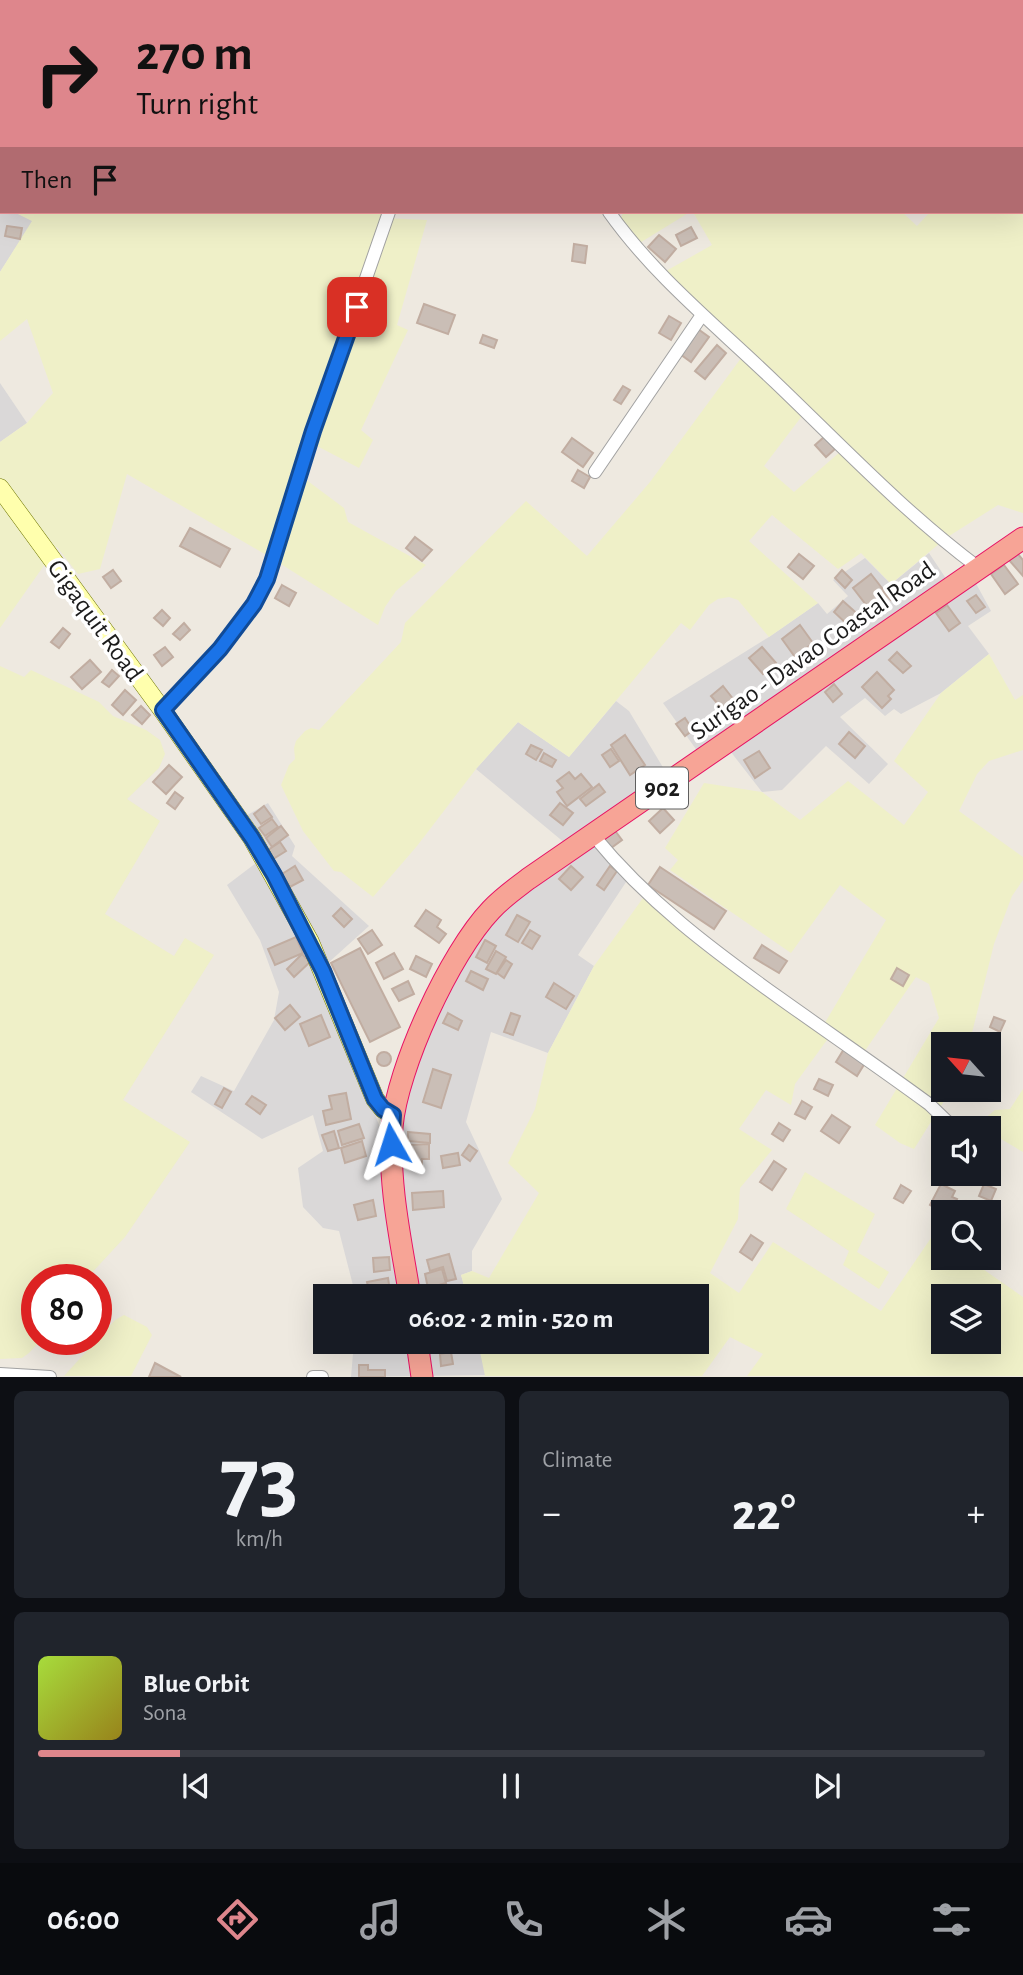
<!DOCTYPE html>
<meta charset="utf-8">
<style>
body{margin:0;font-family:"Alegreya Sans",sans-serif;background:#20242c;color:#f1f3f6;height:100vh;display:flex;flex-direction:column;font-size:26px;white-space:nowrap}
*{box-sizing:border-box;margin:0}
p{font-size:23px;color:#9ea1a6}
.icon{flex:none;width:38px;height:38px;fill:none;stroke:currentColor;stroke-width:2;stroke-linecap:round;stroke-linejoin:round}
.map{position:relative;height:1377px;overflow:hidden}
.drawer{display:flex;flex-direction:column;gap:14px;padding:14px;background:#0d0f14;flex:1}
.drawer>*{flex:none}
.top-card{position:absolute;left:0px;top:0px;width:1024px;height:214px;box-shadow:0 7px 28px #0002;background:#de868c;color:#111;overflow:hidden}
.needle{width:46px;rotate:297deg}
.buttons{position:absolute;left:931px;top:1032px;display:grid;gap:14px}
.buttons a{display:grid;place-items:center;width:70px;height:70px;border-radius:0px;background:#171b24;box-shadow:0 7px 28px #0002;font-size:35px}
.speed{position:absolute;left:21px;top:1264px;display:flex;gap:14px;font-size:35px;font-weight:700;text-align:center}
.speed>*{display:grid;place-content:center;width:91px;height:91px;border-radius:50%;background:#171b24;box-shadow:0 7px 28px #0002;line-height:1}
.speed .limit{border:10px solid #d22;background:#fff;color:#111}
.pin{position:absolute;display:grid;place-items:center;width:60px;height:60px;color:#fff;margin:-30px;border-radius:14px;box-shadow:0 4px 10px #0006}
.me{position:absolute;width:77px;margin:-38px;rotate:354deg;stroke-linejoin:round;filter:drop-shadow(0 0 5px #0008)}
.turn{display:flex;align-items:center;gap:24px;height:147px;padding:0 21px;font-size:32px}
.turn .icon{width:91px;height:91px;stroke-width:2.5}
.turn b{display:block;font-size:49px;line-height:60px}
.then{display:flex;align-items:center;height:66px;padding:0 21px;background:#0003;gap:14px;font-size:26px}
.big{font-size:52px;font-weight:600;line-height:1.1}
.drawer .tile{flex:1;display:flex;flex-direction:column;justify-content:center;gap:10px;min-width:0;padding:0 24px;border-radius:10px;background:#20242c}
.drawer .dial{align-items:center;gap:0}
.dial b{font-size:91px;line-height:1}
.song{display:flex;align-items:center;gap:21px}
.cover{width:84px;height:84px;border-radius:10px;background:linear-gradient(135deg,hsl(80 70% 55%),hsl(50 70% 35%))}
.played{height:7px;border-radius:4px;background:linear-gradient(90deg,#de868c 15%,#363941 15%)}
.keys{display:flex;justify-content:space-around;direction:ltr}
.heat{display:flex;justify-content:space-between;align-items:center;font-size:38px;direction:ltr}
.drawer .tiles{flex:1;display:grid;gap:14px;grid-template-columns:1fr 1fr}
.tile:last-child{grid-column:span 2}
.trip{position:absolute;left:313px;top:1284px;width:396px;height:70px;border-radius:0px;background:#171b24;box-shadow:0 7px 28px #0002;font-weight:600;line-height:70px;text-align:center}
.menu{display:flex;height:112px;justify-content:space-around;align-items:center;background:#090b0e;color:#9ea1a6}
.menu .icon{width:49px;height:49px}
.menu .on{color:#de868c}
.menu b{font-size:32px;color:#f1f3f6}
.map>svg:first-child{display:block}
.residential{fill:#dad8d8}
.farmland{fill:#eff0c8;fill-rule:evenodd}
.building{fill:#cabeb6;stroke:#c1ada1;stroke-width:2}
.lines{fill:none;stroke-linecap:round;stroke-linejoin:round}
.minor-casing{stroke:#a2a2a2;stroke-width:14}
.secondary-casing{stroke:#6e7500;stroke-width:19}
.trunk-casing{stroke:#e71265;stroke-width:23}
.minor{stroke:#fff;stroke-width:12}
.secondary{stroke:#ffffad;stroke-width:18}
.trunk{stroke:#f7a496;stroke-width:21}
.route-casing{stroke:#114b97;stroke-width:18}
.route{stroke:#1a73e8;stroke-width:12}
.labels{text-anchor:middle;stroke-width:7;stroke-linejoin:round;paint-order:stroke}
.shield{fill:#fff;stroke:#5f5f5f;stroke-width:2}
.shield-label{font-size:24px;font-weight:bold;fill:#1b1b1b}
.street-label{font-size:26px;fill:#1b1b1b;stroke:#fff}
</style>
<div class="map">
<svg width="1023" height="1377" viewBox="0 0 1023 1377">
<rect width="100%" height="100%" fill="#eee9e0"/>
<g class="residential">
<polygon points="0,205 2,212 14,212 33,221 0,272"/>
<polygon points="0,383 27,423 0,442"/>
<polygon points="929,553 947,580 967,567 991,611 968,626 989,654 941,693 901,714 894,709 885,716 865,698 840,717 888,764 869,784 826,746 782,790 762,792 720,738 698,752 663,703 769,637 818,603 827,614 848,596 833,580 865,558 891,584"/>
<polygon points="616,701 629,711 667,774 584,832 628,879 578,955 594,966 548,1053 491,1032 466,1122 502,1199 472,1251 472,1271 461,1275 467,1297 356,1297 339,1231 323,1228 303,1207 298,1168 323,1151 313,1115 262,1139 191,1092 201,1076 234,1091 274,1020 279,992 260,940 227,885 260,860 237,821 268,803 295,846 292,856 369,926 317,973 382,1132 453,960 566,844 476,769 518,722 569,757"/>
<polygon points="354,1342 415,1342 421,1376 351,1377"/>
<polygon points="417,1342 478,1342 486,1375 423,1376"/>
</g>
<g class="farmland">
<polygon points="642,0 954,0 956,2 644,2"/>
<path d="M1023 183V513L998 505 946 538 891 584 861 553 838 569 772 515 749 541 818 603 769 637 738 600 729 597 718 599 709 605 690 630 681 623 569 757 518 722 476 769 417 846 373 897 341 872 334 871 303 831 281 785 289 765 295 759 294 748 296 741 305 731 311 728 319 730 401 642 405 623 526 501 587 556 650 482 747 350 666 271 712 245 693 212H902L917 226 930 212H1022ZM808 408 848 445 794 492 764 466Z"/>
<polygon points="14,212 385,212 384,218 427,220 397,325 408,330 361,430 373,440 359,468 317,446 305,479 344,508 348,522 426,565 396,591 385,607 378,625 268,556 127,474 100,569 78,574 57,547 0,628 0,442 27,423 53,393 27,319 0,341 0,272 32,221"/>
<polygon points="623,212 690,212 638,244 619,225"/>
<path d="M989 654 1015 700 1023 695V750L989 761 977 774 959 811 1023 857V880L1012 896 994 944 969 1045H943V1090H951L914 1149 900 1143 875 1125 939 1018 929 984 916 977 862 1055 832 1033 795 1084 791 1105 766 1090 739 1129 772 1150 740 1188 738 1219 710 1273 739 1293 773 1242 881 1311 933 1235 943 1242V1258H967L1023 1297V1376H747L763 1354 730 1337 702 1376H485L478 1342H696V1297H467L461 1275 472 1271 489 1278 539 1193 508 1163 535 1109 548 1053 594 966 643 898 708 954 820 1031 886 920 840 885 791 953 670 870 678 860 665 848 704 783 762 792 800 820 848 781 904 825 928 792 894 761 941 693ZM943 1297H989V1342H943Z"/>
<polygon points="0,666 24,677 31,670 99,702 113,716 146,730 160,740 165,754 159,768 127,799 160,821 105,914 174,956 185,938 214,955 123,1100 190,1142 125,1237 87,1278 37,1279 37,1339 42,1339 29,1353 22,1358 0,1359"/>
<polygon points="1023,1089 1023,1152 989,1132 989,1129 985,1129 983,1120 995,1110 1010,1109"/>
<polygon points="805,1172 875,1214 857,1252 889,1272 879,1289 843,1265 849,1251 786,1209"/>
<polygon points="124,1315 147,1327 152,1335 131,1376 64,1376 115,1320"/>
</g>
<g class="building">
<polygon points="7,226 22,228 20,239 5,236"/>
<polygon points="691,227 697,238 681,246 676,235"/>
<polygon points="659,235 676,249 665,262 648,247"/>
<polygon points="574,244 587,246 585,263 572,261"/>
<polygon points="424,304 455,315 448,334 417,323"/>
<polygon points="669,316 681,323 671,340 659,333"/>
<polygon points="698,329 709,337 691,362 680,354"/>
<polygon points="483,335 497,340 494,348 480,343"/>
<polygon points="717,345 726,353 705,379 695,371"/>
<polygon points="623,386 630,390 621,404 614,400"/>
<polygon points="824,437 835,449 826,457 815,445"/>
<polygon points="572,438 593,453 583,467 562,452"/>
<polygon points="578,470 590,477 584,488 572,481"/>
<polygon points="190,528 230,549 220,567 180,546"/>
<polygon points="415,537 432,550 422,561 406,548"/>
<polygon points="1017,553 1023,560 1023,576 1009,560"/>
<polygon points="799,554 814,566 803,579 788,567"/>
<polygon points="1004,565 1018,584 1005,594 991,574"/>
<polygon points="113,570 121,581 111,588 103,577"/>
<polygon points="842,570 852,580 845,588 835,578"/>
<polygon points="871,574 885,592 867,606 853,588"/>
<polygon points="891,584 899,592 891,600 883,592"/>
<polygon points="282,585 296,593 289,606 275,598"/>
<polygon points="976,595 985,607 976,613 967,601"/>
<polygon points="843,601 862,618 858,622 854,620 849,626 834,612"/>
<polygon points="947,605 960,623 949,631 936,613"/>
<polygon points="162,610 170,618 163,626 154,618"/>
<polygon points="184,623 190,630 180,640 173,634"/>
<polygon points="800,625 813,643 795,657 782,639"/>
<polygon points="63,628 70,634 59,648 51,642"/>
<polygon points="165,647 173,657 162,666 154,655"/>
<polygon points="762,647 776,663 763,674 749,658"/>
<polygon points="897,652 911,666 903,673 889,660"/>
<polygon points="90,660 101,672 82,689 71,677"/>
<polygon points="112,670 119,676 109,687 102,682"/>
<polygon points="877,672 894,690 888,696 891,699 882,708 862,687"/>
<polygon points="834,684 842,694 833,702 825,692"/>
<polygon points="723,686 734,700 722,709 711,696"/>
<polygon points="125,690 136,700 123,715 112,705"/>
<polygon points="141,706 150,715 142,724 132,715"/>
<polygon points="685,718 693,730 685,736 676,724"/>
<polygon points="849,732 865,746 855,758 839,744"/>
<polygon points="625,735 645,765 630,775 611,745"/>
<polygon points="531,745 542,750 536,760 526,754"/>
<polygon points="611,749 619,761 610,767 602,755"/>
<polygon points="759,751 770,768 755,778 744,760"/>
<polygon points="544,753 556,760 552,767 540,761"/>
<polygon points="169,765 182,777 166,794 153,782"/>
<polygon points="569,772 575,779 581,774 592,787 567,806 557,792 563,788 557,781"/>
<polygon points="599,784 605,792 586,806 580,799"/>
<polygon points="175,792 183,798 175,809 167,803"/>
<polygon points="560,803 573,813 563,825 550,815"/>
<polygon points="264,806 272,817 261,824 254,814"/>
<polygon points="663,808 674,820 660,833 649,821"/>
<polygon points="272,819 278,827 265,836 259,828"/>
<polygon points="281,826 288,835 272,847 266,838"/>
<polygon points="613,828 622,840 611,848 602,836"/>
<polygon points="280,842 286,851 273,859 268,850"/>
<polygon points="295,866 303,880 290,887 282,874"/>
<polygon points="571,866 583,877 571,890 559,879"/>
<polygon points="610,866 617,871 604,890 597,885"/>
<polygon points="660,867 726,911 714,929 648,885"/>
<polygon points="341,908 352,919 344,927 333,916"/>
<polygon points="426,910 441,920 437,927 446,934 439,943 415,926"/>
<polygon points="517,915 530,922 518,942 506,935"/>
<polygon points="372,930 382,945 368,954 358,939"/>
<polygon points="530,930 540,936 532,949 522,943"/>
<polygon points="296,937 303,953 275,965 268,949"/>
<polygon points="485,940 496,946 487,963 476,957"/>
<polygon points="762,945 787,961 779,973 754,958"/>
<polygon points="360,948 400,1027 370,1042 331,963"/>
<polygon points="496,951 506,957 496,974 486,969"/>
<polygon points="394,953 403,969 384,979 376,963"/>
<polygon points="302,954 310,962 294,977 287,969"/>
<polygon points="416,956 432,964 426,977 410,969"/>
<polygon points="506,960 512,964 504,978 497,973"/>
<polygon points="897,968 909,975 903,986 891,979"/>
<polygon points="471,971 488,979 483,990 466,981"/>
<polygon points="408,981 414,994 399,1001 392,989"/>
<polygon points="554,983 574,996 566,1009 546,997"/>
<polygon points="290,1005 300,1017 285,1030 275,1018"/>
<polygon points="448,1013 462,1021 458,1030 443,1023"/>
<polygon points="511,1013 520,1016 513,1035 504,1032"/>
<polygon points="321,1015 330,1037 309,1046 300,1024"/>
<polygon points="994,1017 1005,1021 1000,1032 990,1027"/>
<polygon points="844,1049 865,1063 857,1076 836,1062"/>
<circle cx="384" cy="1059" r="7"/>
<polygon points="433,1069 451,1075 441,1108 423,1102"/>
<polygon points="819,1079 833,1085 828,1096 814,1089"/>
<polygon points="224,1088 231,1092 222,1108 215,1104"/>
<polygon points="346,1093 351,1119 326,1125 323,1111 332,1109 329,1096"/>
<polygon points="252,1096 266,1105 260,1114 246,1104"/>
<polygon points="802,1101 812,1107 805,1119 795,1114"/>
<polygon points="832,1115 850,1127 839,1143 821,1131"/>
<polygon points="779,1123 790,1130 783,1141 772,1134"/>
<polygon points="359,1124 364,1138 342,1145 338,1131"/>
<polygon points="334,1131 339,1148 328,1151 322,1135"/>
<polygon points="408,1132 430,1134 430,1143 408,1141"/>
<polygon points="362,1141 366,1156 345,1163 341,1148"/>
<polygon points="429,1144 429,1159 422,1159 422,1164 408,1164 408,1145"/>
<polygon points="469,1145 477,1151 470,1161 462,1155"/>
<polygon points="458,1153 460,1165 443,1168 441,1156"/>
<polygon points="774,1161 786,1169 772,1190 760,1182"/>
<polygon points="941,1184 955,1191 952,1197 957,1199 950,1213 943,1213 930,1205"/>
<polygon points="984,1184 996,1189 991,1201 979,1196"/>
<polygon points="901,1185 911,1191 903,1203 894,1198"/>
<polygon points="443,1191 444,1207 413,1210 412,1193"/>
<polygon points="373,1200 376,1216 358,1220 354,1205"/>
<polygon points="751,1235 763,1243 752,1260 740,1252"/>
<polygon points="449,1254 456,1279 447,1281 443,1267 430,1271 427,1260"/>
<polygon points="389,1257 390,1270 374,1272 373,1258"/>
<polygon points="442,1269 446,1283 428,1288 425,1274"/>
<polygon points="388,1278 390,1291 370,1295 367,1282"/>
<polygon points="439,1287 440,1297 425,1297 424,1290"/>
<polygon points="435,1342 462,1342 462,1350 435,1351"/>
<polygon points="451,1352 453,1364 441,1366 440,1354"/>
<polygon points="155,1363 181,1377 149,1377"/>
<polygon points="359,1365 368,1365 368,1370 385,1370 385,1377 359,1377"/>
</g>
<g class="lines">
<g class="minor-casing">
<g id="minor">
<polyline points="422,0 424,2"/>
<path d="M609 212C655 277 718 327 775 382 841 445 905 513 979 568"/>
<polyline points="595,472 702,315"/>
<polyline points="163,711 220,649 254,604 267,579 313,431 389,212"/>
<path d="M593 835C648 902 711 949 781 999 830 1034 880 1068 929 1104L955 1129"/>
<polyline points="0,1374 50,1377"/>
<polyline points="313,1377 322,1377"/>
</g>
</g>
<g class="secondary-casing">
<polyline id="secondary" points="0,488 163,711 252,838 310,942 375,1099 383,1109 393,1115"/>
</g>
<g class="trunk-casing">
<g id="trunk">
<path d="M410 1297C401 1241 388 1184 392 1127 397 1068 450 953 491 910 502 898 515 889 528 879L1023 538"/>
<polyline points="417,1342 422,1377"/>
</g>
</g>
<use href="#minor" class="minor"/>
<use href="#secondary" class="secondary"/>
<use href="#trunk" class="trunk"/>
</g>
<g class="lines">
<g class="route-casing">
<polyline id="route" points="357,307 313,431 267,579 254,604 220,649 163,710 252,838 274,875 323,971 375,1099 383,1109 393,1115 391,1144"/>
</g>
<use href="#route" class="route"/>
</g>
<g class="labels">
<rect class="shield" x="636" y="767.5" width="52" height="41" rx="5"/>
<g class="shield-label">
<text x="662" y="796">902</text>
</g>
<g class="street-label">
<text transform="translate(96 620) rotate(54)" y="9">Gigaquit Road</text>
<text transform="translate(812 650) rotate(-35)" y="9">Surigao - Davao Coastal Road</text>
</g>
</g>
</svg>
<div class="buttons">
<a><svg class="needle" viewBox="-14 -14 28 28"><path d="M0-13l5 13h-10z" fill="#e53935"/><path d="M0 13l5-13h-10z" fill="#9ea1a6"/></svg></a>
<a><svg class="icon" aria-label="sound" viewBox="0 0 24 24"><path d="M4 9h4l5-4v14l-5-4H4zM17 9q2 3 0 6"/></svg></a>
<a><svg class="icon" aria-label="search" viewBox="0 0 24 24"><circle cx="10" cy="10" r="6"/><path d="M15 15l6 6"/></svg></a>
<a><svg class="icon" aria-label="layers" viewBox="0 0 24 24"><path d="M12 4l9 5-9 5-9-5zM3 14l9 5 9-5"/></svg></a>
</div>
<div class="speed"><div class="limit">80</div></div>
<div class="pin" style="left:357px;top:307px;background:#d93025"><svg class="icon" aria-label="arrive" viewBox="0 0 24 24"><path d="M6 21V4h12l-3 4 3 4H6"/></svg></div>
<svg class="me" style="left:391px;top:1144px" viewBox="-20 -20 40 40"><path d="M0-17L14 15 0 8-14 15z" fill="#1a73e8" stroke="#fff" stroke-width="4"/></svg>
<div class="trip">06:02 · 2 min · 520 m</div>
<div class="top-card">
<div class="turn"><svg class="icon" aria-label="right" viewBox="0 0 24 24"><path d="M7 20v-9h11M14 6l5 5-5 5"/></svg><div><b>270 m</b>Turn right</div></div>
<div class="then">Then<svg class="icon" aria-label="arrive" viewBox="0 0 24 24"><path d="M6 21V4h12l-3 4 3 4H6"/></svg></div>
</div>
</div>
<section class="drawer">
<div class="tiles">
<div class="tile dial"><b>73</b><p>km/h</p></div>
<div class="tile"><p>Climate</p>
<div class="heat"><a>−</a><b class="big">22°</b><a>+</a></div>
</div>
<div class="tile">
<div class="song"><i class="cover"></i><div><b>Blue Orbit</b><p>Sona</p></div></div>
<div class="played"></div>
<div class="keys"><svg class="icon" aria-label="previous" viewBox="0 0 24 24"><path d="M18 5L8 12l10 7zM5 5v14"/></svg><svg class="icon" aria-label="pause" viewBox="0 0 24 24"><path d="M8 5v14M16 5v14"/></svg><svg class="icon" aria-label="next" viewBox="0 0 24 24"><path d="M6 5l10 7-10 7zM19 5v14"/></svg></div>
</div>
</div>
</section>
<nav class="menu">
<b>06:00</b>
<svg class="icon on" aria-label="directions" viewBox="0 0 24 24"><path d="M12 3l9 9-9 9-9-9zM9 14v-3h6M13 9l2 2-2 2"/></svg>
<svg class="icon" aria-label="music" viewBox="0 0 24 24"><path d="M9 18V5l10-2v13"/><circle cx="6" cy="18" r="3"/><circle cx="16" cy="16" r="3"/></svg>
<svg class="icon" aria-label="phone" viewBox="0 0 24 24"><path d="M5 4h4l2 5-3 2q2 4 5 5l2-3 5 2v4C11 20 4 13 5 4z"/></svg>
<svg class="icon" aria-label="climate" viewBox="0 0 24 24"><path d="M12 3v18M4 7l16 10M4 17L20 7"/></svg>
<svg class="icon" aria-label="car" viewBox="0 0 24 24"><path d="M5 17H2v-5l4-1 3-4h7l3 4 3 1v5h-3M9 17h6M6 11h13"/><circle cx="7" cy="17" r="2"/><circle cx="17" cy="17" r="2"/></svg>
<svg class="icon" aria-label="filters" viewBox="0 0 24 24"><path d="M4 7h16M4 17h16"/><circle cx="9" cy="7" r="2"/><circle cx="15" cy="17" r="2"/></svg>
</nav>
